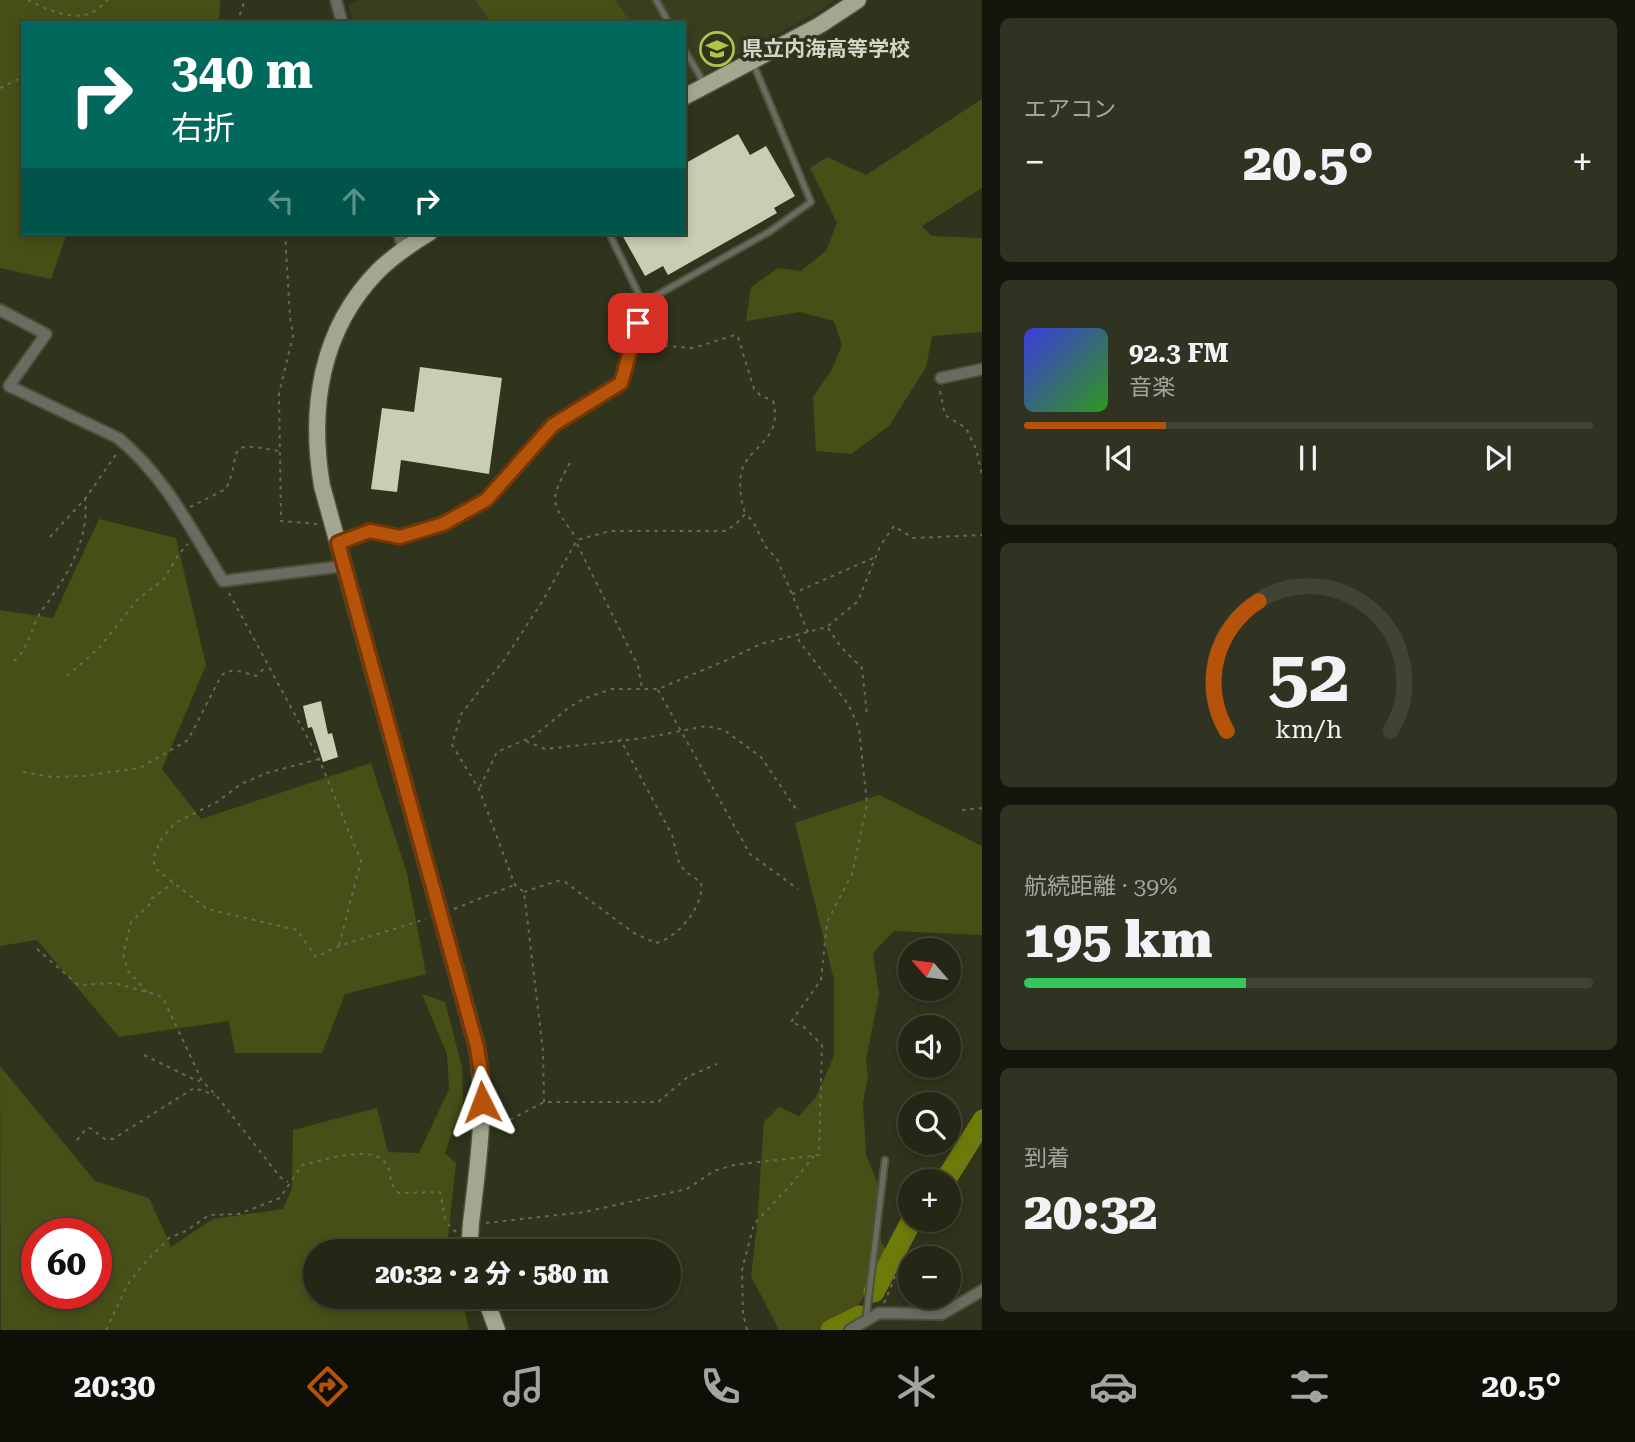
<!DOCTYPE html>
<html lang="ja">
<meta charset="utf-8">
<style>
body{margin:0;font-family:"Roboto Serif","Noto Sans JP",serif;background:#303322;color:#f1f3f6;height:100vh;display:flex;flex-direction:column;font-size:26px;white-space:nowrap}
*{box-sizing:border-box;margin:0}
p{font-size:23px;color:#a3a5a0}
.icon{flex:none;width:38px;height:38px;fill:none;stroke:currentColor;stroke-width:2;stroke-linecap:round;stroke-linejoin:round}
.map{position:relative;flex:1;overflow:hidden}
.drawer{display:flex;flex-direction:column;gap:18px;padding:18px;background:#14150c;width:653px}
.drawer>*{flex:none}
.guide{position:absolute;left:21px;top:21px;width:665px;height:214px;border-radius:0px;box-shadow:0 4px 10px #0003,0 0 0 2px #414434;background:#00695c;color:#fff;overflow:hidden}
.needle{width:46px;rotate:298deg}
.tools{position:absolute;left:898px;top:938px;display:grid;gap:14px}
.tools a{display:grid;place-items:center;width:63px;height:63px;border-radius:50%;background:#242715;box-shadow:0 4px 10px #0003,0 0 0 2px #414434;font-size:35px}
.speed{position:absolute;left:21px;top:1218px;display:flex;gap:14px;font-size:35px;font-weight:700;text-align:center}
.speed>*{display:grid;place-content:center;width:91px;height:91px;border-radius:50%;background:#242715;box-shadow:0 4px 10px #0003,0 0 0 2px #414434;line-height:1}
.speed .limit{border:10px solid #d22;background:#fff;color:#111}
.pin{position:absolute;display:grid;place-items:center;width:60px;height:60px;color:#fff;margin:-30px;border-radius:14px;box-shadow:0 4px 10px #0006}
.me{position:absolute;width:77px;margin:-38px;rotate:357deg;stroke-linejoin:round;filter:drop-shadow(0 0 5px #0008)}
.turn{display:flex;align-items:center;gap:24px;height:147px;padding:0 35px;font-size:32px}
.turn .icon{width:91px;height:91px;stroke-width:2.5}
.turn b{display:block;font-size:49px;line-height:60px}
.lanes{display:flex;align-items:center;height:66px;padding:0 35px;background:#0003;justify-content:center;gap:35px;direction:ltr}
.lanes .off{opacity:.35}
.big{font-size:52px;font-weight:800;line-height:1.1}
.drawer .tile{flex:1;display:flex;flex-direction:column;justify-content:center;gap:10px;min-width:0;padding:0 24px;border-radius:10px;background:#303322}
.drawer .dial{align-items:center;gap:0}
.dial svg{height:182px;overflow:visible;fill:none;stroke:#414434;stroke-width:7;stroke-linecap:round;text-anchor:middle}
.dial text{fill:#f1f3f6;stroke:none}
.song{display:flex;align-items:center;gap:21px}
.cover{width:84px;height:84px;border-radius:10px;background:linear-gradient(135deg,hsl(240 70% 55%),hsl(110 70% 35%))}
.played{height:7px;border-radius:4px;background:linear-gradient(90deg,#b45309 25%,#414434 25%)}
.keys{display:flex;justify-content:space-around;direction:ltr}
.heat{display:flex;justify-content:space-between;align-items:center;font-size:38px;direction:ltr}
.charge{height:10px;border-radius:5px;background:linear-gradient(90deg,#34c759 39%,#414434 0)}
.trip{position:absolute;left:303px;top:1239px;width:378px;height:70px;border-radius:35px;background:#242715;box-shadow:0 4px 10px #0003,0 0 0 2px #414434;font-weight:800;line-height:70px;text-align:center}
.tabs{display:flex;height:112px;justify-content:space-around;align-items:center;background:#0e1008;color:#a3a5a0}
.tabs .icon{width:49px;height:49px}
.tabs .selected{color:#b45309}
.tabs b{font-size:32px;color:#f1f3f6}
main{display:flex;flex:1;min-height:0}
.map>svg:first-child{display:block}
.built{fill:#393e1f}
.green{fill:#474f17;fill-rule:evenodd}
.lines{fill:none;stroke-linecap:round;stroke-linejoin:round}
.river{stroke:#6f7b09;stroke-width:21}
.building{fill:#c8ceb1}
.lane-casing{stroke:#4d513b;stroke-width:9}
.street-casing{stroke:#4d513b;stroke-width:14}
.primary-casing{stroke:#4d513b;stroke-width:19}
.path{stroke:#676a56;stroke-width:2;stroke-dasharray:3.5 5;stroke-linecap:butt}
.lane{stroke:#6a6c61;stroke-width:5}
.street{stroke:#6a6c61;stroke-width:10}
.primary{stroke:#a2a78f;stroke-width:16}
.route-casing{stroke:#753606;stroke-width:18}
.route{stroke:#b45309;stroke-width:12}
.labels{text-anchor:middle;stroke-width:7;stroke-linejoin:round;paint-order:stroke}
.poi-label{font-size:21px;font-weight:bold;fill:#d3d6c8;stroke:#30341c;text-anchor:start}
</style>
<main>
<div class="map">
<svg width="983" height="1330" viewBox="0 0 983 1330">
<rect width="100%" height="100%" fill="#30341c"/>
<polygon class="built" points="358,0 835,0 820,11 684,84 684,23 353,23 349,5"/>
<g class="green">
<polygon points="0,0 220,0 219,23 23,23 23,233 67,233 51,279 0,268"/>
<polygon points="475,0 615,0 631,23 491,23"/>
<polygon points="982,99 982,188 922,226 931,236 982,238 982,332 932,336 926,367 889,426 851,454 816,451 813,397 831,371 842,345 834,321 800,312 746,321 751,287 778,268 801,271 826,251 837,223 810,168 827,157 866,175"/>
<polygon points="99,519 176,538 206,665 162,769 201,819 371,763 407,873 426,974 345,994 322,1053 235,1053 229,1021 119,1037 37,940 0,946 0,610 53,618"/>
<polygon points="879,795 982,846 982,935 894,931 873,953 879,994 866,1060 868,1078 863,1102 866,1155 878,1184 881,1241 888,1253 855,1312 818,1330 779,1330 751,1276 757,1225 764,1122 779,1107 799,1116 816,1097 834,1056 834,980 795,823"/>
<path d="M422 994 445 1002 462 1067 464 1125 453 1128 445 1153 456 1163 448 1237 451 1251H315V1297H462L469 1330H1L0 1066 95 1181 149 1198 171 1247 213 1219 283 1209 292 1188 293 1130 377 1108 388 1152 419 1153 449 1089 447 1054ZM37 1234H96V1293H37Z"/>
</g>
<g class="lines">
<g class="river">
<polyline points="945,1181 983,1120"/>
<polyline points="874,1292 912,1220"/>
<polyline points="831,1330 860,1316"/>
</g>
</g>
<g class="building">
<polygon points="738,134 750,155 766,146 795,196 774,208 777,213 668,275 663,266 645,276 621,233 684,233 684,164"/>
<polygon points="420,367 502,378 489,474 401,460 397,492 371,489 382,408 414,412"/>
<polygon points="321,701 328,734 332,733 338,757 323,762 312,727 308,728 303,706"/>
</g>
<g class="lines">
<g class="lane-casing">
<g id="lane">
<polyline points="656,0 669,23"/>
<polyline points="684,49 704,83"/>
<polyline points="643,303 769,232 811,202 753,63"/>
<polyline points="341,542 370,531 400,537 443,524 486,500 553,425 621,383 643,303 609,233"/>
<polyline points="866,1319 885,1160"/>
</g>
</g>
<g class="street-casing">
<g id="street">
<polyline points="336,0 342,23"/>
<polyline points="399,233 403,249"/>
<path d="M0 310 46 334 9 386 118 438C165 476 192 531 223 581L344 566"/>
<polyline points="941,378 983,369"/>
<polyline points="850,1330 879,1313 942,1314 983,1290"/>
</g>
</g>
<g class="primary-casing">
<g id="primary">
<polyline points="684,97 820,25 858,0"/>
<path d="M429 233C411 244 393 256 378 271 320 330 309 409 322 486L477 1047C487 1106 478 1164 471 1223L470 1238 473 1251"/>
<polyline points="485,1297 497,1330"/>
</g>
</g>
<g class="path">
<path d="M28 0C46 9 75 23 95 11 99 9 104 3 108 0"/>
<polyline points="237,23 245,0"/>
<polyline points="0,88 23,77"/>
<polyline points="285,233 290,317 293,336 279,393 281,521 317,524"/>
<path d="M639 344 693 348 735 335 738 337 754 389 760 395 773 401C784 442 746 446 741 474 739 487 741 501 745 513"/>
<polyline points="940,391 945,415 966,428 976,449 983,479"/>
<path d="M570 463C547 503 552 503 577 539"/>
<path d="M190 507 226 489C244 450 221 440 278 451"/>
<polyline points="50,537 85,499 117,453"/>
<polyline points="577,544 638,666 642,688"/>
<polyline points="229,593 319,759 361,861 339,945"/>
<polyline points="792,594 873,558"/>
<polyline points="828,628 841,647 862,668 867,715"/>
<path d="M14 661C28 649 29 635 37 619 41 610 47 604 52 596 72 568 89 534 85 499"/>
<polyline points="67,676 99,648 138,599 164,579 178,555 188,544"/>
<polyline points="658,690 750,854 798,889"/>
<polyline points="526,741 545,749 645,738 706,726 724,730 761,757 798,812"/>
<polyline points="319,759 267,773 241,784 217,802 175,823 160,841 153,859 156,869 207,909 297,930 316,957 339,946 426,919"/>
<path d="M23 772 52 777 83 776 140 768 188 740 221 676C231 666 244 673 256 676L267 666"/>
<polyline points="480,787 497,752 534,736 567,709 583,699 612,689 658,689 727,660 761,644 827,627 858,601 880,546 894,526 913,538 983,535"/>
<polyline points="962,810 983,808"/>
<path d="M524 892 557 881 565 882 634 933 656 943C678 938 705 905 701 882L686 872 679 863 672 835 620 739"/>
<polyline points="454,909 514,885"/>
<polyline points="37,949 78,985 114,983 158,995 164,1000 202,1081 216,1095 280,1177 288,1182"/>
<polyline points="147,992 128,971 123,954 131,922 150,904 151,899 173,883"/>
<polyline points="144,1055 195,1080 200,1081"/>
<polyline points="544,1102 543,1051 524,892 515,885 479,789 452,745 461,714 504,660 542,602 577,540 610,531 725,531 735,525 745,514 753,521 765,546 777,559 808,632"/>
<polyline points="494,1124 502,1124 544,1102 658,1102 689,1076 717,1064"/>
<polyline points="77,1140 86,1129 90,1128 105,1139 113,1139 194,1088 215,1095"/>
<polyline points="948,1188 983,1132"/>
<polyline points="486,1223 585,1212 687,1189 714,1171 734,1165 819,1155 822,1045 804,1027 791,1022 821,980 827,922 852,874 867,804 859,728 848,704 799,641 797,634"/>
<path d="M884 1303C897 1275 904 1245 924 1220"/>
<path d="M106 1330 128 1284 141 1267 169 1238 186 1231 209 1215 239 1214 280 1198 302 1165C320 1161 375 1143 386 1164 393 1175 387 1182 399 1193L440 1192 446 1222 457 1233"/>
<polyline points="747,1330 743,1314 742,1270 754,1224 789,1187 814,1156"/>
</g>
<use href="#lane" class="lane"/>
<use href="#street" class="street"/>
<use href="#primary" class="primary"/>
</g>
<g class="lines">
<g class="route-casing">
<polyline id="route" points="482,1102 482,1079 477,1047 338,543 370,531 400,537 443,524 486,500 553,425 621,383 638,323"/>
</g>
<use href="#route" class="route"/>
</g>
<defs>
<g id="school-ring" transform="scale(1.75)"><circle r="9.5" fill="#30341c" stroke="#b2c34c" stroke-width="1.5"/><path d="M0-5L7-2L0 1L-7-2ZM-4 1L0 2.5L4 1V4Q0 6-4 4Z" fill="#b2c34c"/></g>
</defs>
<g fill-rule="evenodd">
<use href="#school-ring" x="717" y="49"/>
</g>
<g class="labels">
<g class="poi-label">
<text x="742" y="56">県立内海高等学校</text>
</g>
</g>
</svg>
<div class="tools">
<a><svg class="needle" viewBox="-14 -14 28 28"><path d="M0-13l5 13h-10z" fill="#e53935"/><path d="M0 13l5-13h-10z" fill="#a3a5a0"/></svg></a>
<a><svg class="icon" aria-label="sound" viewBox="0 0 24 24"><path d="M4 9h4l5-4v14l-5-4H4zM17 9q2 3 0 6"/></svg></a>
<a><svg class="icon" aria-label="search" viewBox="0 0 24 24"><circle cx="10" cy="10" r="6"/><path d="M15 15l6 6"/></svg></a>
<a>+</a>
<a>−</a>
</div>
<div class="speed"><div class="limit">60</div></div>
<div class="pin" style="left:638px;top:323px;background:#d93025"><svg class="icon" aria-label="arrive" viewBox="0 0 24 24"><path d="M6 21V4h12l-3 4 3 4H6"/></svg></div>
<svg class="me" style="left:482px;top:1102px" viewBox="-20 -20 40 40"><path d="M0-17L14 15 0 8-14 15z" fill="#b45309" stroke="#fff" stroke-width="4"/></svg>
<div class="trip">20:32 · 2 分 · 580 m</div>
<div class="guide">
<div class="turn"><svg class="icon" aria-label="right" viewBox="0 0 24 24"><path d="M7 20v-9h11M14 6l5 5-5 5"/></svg><div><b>340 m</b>右折</div></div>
<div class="lanes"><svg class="icon off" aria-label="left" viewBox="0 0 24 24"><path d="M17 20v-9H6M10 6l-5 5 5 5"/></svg><svg class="icon off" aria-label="ahead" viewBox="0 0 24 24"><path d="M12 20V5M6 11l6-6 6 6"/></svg><svg class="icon" aria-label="right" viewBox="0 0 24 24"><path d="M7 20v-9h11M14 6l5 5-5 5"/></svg></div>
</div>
</div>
<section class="drawer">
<div class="tile"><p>エアコン</p>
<div class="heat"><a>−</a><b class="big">20.5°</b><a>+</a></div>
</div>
<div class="tile">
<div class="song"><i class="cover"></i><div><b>92.3 FM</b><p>音楽</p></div></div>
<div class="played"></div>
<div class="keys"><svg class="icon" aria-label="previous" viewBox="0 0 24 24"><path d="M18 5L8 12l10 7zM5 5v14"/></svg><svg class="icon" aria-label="pause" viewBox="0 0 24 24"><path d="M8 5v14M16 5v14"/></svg><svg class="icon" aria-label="next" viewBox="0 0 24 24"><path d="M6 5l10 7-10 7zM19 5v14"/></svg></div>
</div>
<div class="tile dial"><svg viewBox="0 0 100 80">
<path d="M14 69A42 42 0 1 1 86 69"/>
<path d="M14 69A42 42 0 0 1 28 12" stroke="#b45309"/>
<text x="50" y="56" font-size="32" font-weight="700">52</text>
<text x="50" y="72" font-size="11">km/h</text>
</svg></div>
<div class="tile"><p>航続距離 · 39%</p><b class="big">195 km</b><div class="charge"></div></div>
<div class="tile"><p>到着</p><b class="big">20:32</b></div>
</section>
</main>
<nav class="tabs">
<b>20:30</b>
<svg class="icon selected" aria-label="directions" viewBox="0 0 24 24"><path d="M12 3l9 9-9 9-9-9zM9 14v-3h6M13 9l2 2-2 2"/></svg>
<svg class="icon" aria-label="music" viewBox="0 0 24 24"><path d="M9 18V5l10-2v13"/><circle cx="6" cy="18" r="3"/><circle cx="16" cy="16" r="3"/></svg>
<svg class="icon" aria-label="phone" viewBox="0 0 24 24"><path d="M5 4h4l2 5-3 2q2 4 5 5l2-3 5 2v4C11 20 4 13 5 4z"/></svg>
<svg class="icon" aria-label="climate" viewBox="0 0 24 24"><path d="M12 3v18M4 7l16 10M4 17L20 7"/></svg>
<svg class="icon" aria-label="car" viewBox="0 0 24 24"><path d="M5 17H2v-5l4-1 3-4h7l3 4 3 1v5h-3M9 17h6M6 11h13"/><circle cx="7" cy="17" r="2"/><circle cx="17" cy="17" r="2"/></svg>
<svg class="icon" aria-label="filters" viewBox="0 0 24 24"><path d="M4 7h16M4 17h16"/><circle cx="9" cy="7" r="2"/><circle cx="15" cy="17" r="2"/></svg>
<b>20.5°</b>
</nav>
